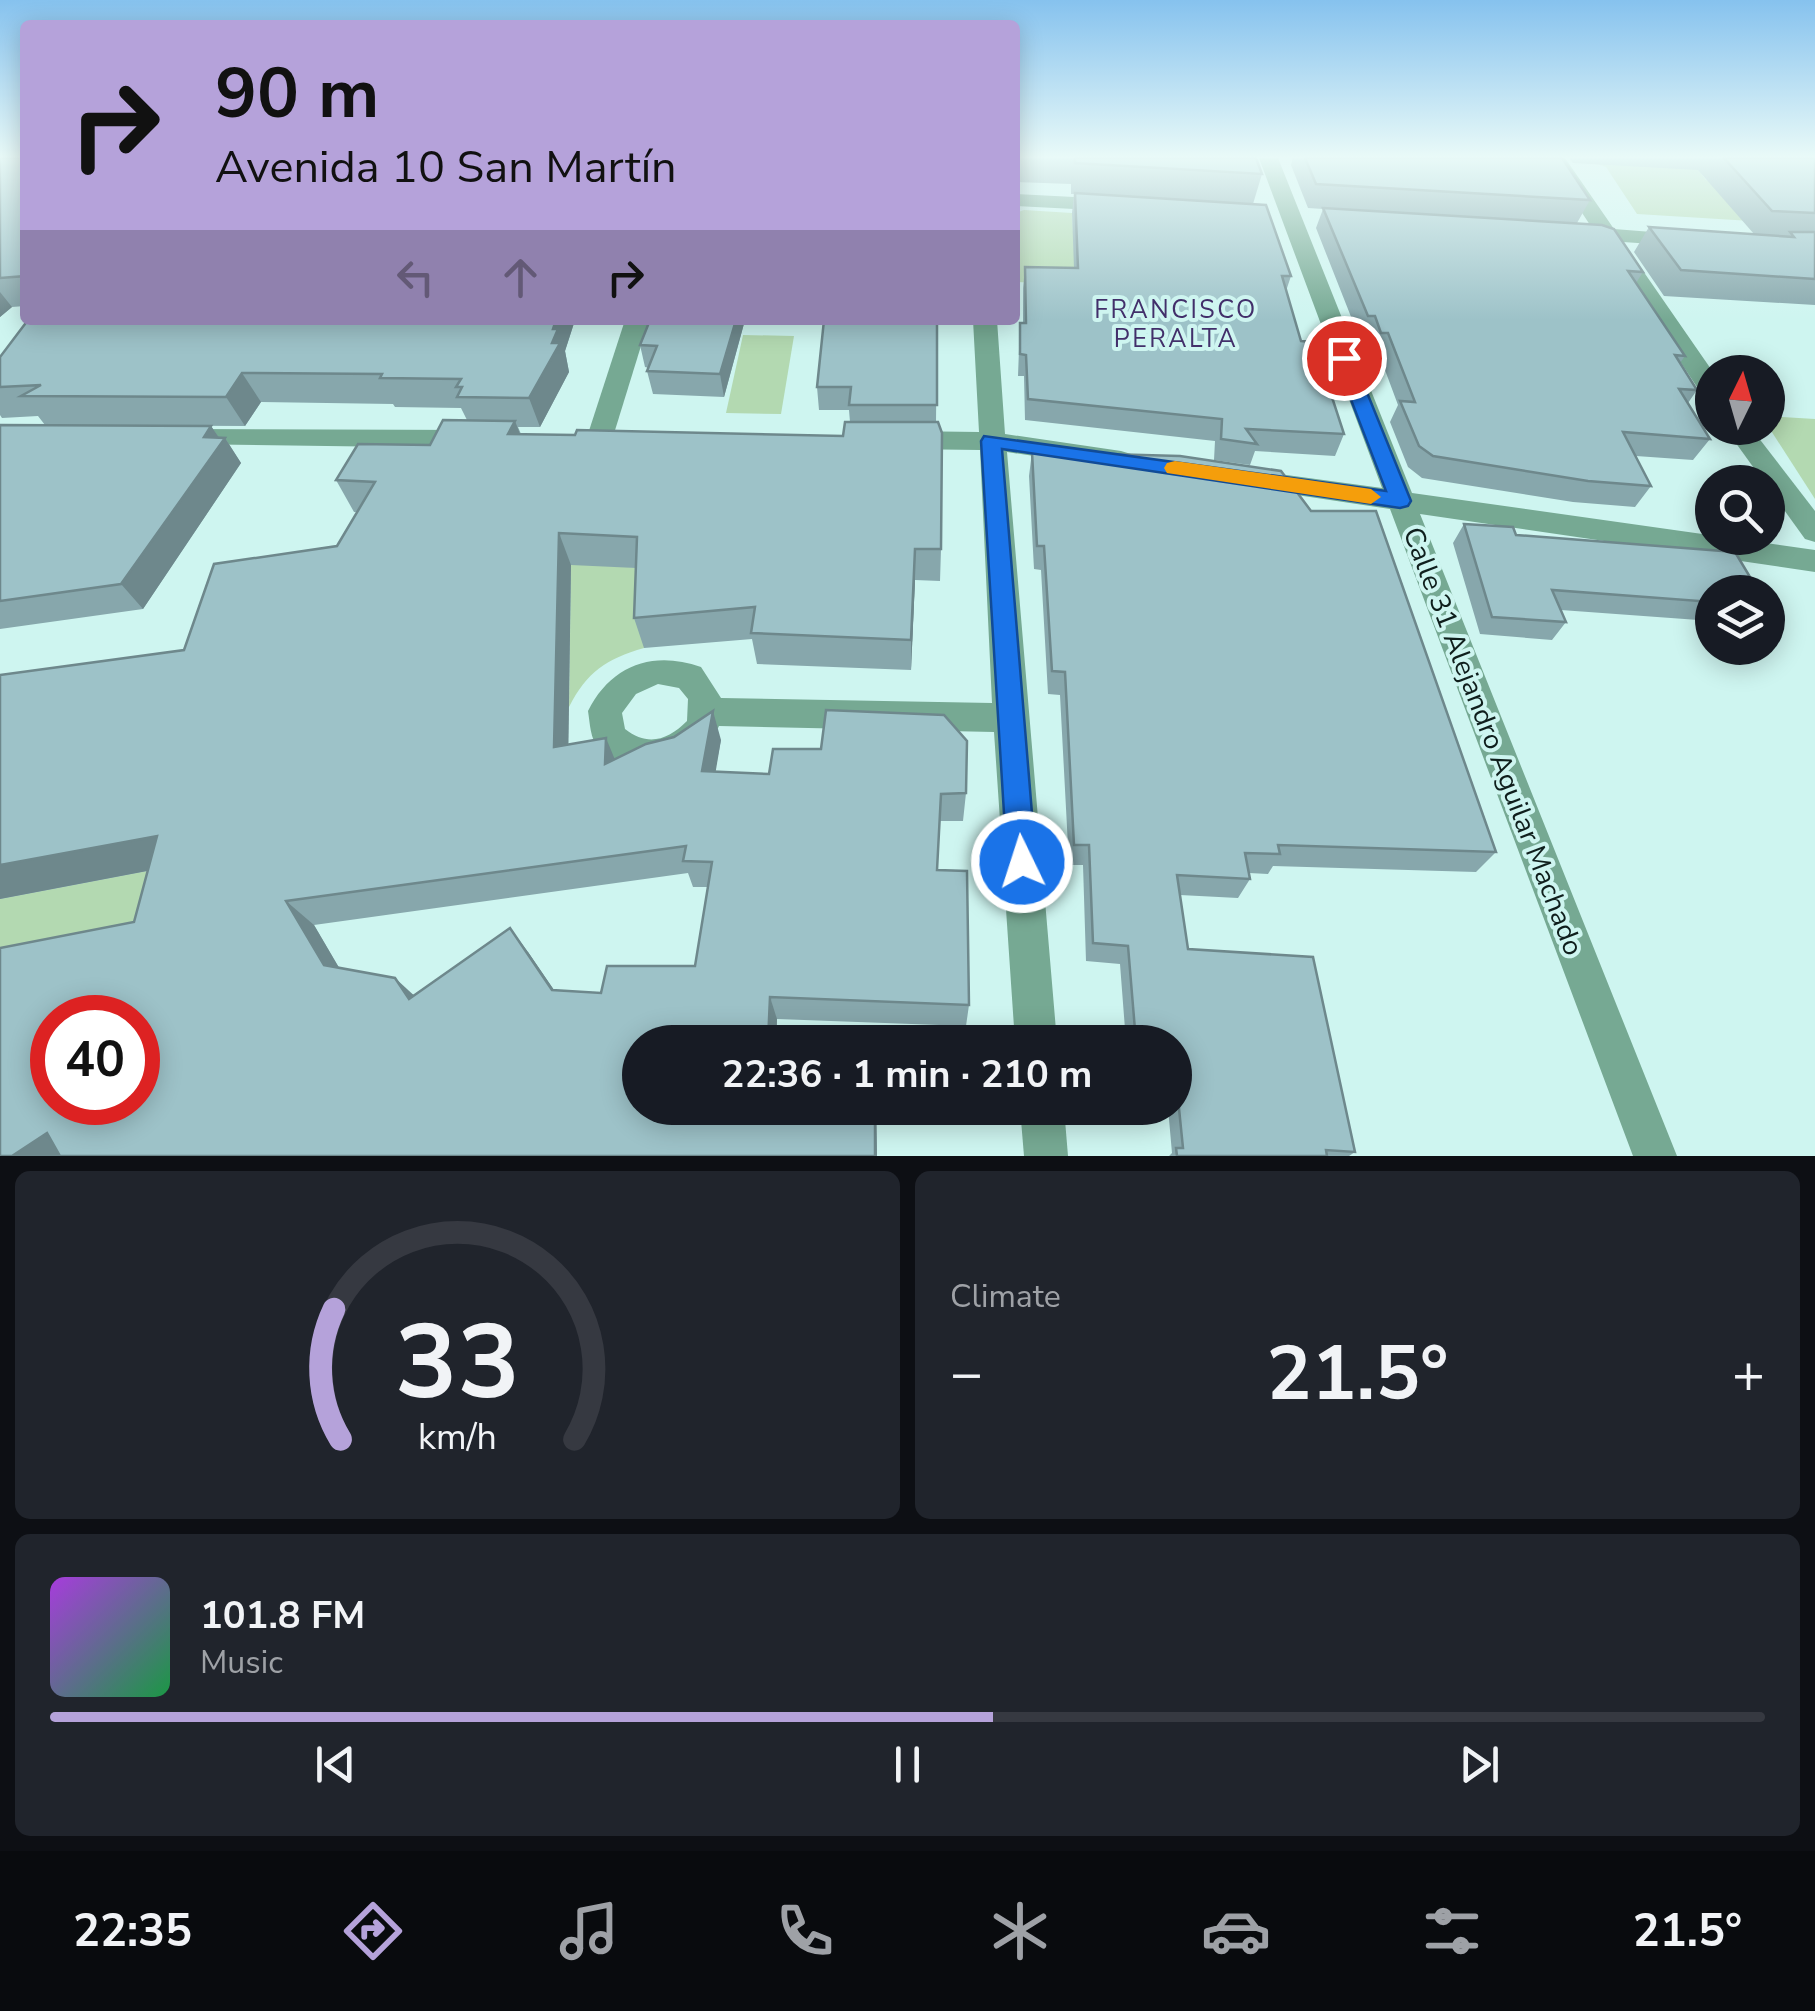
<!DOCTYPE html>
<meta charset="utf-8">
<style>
body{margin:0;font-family:"Nunito Sans",sans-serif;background:#20242c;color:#f1f3f6;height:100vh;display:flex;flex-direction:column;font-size:38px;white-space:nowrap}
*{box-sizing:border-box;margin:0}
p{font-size:32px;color:#9ea1a6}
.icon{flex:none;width:55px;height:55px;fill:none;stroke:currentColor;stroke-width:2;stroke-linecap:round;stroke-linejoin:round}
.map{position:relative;height:1156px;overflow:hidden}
.drawer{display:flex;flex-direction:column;gap:15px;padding:15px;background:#0d0f14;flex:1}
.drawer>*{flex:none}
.banner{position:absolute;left:20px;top:20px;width:1000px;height:305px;border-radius:10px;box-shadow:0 5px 25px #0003;background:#b5a2da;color:#111;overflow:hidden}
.needle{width:65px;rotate:5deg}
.buttons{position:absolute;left:1695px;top:355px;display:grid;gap:20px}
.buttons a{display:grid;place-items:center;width:90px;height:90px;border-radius:50%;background:#171b24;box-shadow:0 5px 25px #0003;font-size:50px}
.speed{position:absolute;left:30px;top:995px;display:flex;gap:20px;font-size:50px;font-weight:700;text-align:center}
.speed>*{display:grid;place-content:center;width:130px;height:130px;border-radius:50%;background:#171b24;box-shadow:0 5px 25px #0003;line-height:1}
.speed .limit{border:15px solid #d22;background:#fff;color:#111}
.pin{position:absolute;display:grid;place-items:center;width:85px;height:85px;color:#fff;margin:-42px;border:5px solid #fff;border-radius:50%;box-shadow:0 2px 10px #0007}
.me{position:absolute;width:110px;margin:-55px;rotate:356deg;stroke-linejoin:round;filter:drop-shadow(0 0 8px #0008)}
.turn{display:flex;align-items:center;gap:35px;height:210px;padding:0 30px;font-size:45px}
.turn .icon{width:130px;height:130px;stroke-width:2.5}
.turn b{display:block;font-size:70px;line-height:85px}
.lanes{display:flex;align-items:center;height:95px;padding:0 30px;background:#0003;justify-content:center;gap:50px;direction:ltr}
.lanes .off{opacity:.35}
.big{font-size:75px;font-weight:700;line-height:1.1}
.drawer .card{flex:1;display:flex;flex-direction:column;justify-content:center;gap:15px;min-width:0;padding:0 35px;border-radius:15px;background:#20242c}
.drawer .dial{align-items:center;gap:0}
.dial svg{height:260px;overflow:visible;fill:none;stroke:#363941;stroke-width:7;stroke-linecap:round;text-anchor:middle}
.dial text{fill:#f1f3f6;stroke:none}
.song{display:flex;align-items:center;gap:30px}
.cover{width:120px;height:120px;border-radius:15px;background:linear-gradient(135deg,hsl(280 70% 55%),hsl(140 70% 35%))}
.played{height:10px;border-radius:5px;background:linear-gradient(90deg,#b5a2da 55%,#363941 55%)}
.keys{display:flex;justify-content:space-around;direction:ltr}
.heat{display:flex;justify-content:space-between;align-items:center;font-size:55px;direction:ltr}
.drawer .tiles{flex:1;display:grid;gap:15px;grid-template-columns:1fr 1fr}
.card:last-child{grid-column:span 2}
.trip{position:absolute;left:622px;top:1025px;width:570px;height:100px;border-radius:50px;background:#171b24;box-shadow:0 5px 25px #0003;font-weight:700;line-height:100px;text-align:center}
.tab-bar{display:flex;height:160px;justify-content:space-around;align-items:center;background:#090b0e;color:#9ea1a6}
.tab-bar .icon{width:70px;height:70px}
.tab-bar .active{color:#b5a2da}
.tab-bar b{font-size:45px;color:#f1f3f6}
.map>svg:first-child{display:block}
.green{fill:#b3d9b1}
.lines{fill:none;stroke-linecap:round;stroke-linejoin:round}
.minor{fill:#76a993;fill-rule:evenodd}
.wall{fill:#87a7ac;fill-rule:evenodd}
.shaded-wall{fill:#6e888c}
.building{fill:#9dc2c8;stroke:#6e888c;stroke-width:2.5;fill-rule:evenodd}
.route{fill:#1a73e8;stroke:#114b97;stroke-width:2.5}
.slow{fill:#f59e0b}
.labels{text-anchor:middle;stroke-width:8;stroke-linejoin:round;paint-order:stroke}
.far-neighbourhood-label{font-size:25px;letter-spacing:2.5px;fill:#422f6a;stroke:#cef5f0}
.street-label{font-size:28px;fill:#0f1e1c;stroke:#cef5f0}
</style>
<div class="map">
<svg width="1815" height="1156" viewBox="0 0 1815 1156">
<rect width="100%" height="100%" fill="#cef5f0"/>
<g class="green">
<polygon points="1579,158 1653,167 1691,160 1706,180 1815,225 1637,214 1606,167"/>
<polygon points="1024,210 1072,213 1074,251 1145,287 1015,282 1015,213"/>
<polygon points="743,335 794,336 781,414 726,413"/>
<polygon points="1768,416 1815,419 1815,499 1768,426"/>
<path d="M571 564 646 568 644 648C606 659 587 672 569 707Z"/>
<polygon points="189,863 169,946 0,980 0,899"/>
</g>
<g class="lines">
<g class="minor">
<polygon points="1259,158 1278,158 1412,493 1815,550 1815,572 1420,514 1677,1156 1633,1156 1390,509 1250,488 1240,486 1236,479 1240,472 1250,470 1382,488"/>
<polygon points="1546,158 1565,158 1614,229 1690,235 1693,240 1682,246 1623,242 1713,372 1712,398 1703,396 1600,241 1572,237 1568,233 1572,229 1592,228"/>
<polygon points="1015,194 1113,199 1123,205 1113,211 1015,206"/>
<polygon points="625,320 649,320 612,440 608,446 590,446 586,440"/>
<path d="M973 320H997L1005 434 1121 451 1131 454 1134 460 1131 466 1121 469 1007 452 1057 1042H1015L994 732 719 726C700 771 633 786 599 749 590 739 590 723 588 711 611 665 653 650 701 667L721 698 992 703 980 450 903 449 894 446 890 440 894 434 903 431 979 432ZM658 684 679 688 688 699 687 721C668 740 648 747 625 729L622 713 636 694Z"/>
<polygon points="1725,428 1751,428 1815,511 1815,542 1805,539"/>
<polygon points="188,429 472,430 481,433 485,439 481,445 472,448 179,444 175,438 179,432"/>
<polygon points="1020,1108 1064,1108 1068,1156 1024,1156"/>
</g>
</g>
<g class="wall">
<polygon points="0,158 25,158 25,306 12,307 0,317"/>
<polygon points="1015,158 1256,158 1262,174 1253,204 1291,276 1286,291 1301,341 1344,434 1335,456 1255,451 1250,465 1214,460 1215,441 1025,420 1024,376 1018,376 1020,323 1023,323 1023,288 1025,267 1074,268 1072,213 1074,194 1071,194 1071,184 1015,182"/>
<polygon points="1293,158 1562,158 1590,200 1577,223 1643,272 1636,283 1685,356 1680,363 1697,390 1688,403 1710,439 1693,460 1636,456 1651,486 1635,507 1573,502 1422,478 1408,467 1390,422 1398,405 1379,354 1372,354 1366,337 1359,337 1316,228 1323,209 1308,208 1291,165"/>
<polygon points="1569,158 1815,158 1815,305 1664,296 1634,252 1649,227 1754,234 1698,170 1573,163"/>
<path d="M28 320H575L565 351 569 372 540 427H518L521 434 843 436 850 422 849 410H819L817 387 824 323H794V320H937L936 422 941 549 940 581 915 580 911 670 757 664 752 639 644 648 634 618 636 568 571 565 568 744 615 760 721 740 715 771 966 793 963 821H939L937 870 969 1005 966 1026 777 1019 776 1042H640L876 1108 877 1156H0L134 922 147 871 0 899V675L184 650 337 546 357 512H354L336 480 430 445 467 420 461 408 395 407 393 404 261 402 245 426 45 425 38 416 2 418 0 415V357ZM688 873 693 887H708L695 966 601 993 554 990 528 952 414 995 339 968 314 925Z"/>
<polygon points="650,320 745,320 724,397 653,394 647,371 649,368 645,367 640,345"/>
<polygon points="0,425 211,426 219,438 225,438 241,463 143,609 0,629"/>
<polygon points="1032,452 1496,852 1476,872 1273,866 1268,874 1249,873 1250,879 1238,898 1180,895 1188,949 1355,1152 1349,1156 1169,1156 1172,1153 1168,1108 1175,1108 1175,1042 1126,1042 1120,964 1086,961 1083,865 1069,865 1060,695 1048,694 1041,570 1034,569 1029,476"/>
<polygon points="1464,524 1516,535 1712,592 1712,621 1561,610 1566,622 1552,640 1480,634 1453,543"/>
</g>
<g class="shaded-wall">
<polygon points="0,292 12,307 0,317"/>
<polygon points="556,320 575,320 565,351 569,372 540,427 529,398 552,343 553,329"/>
<polygon points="736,320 745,320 724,397 720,374"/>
<polygon points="242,373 261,402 245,426 226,397"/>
<polygon points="515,421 527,452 508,434"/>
<polygon points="211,426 222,442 225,438 241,463 143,609 121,584"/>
<polygon points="559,533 571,565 568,776 554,747"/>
<polygon points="915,549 915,580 911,670 911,640"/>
<polygon points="713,711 721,740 711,799 702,771"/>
<polygon points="606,738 618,767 605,764"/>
<polygon points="157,836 189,863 0,899 0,865"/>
<polygon points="286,901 314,925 351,988 324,965"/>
<polygon points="510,928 528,952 569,1012 552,990"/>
<polygon points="395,978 419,1000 409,999"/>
<polygon points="770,997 777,1019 776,1042 768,1042"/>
<polygon points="875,1108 876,1108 877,1156 875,1156"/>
<polygon points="47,1133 82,1156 12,1156"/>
</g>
<g class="building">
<polygon points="0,158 25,158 25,276 0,278"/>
<polygon points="1075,158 1256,158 1262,174 1075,163"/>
<polygon points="1305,158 1562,158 1590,200 1316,184"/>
<polygon points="1724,158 1815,158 1815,213 1772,211"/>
<polygon points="1075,193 1266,205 1291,276 1282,276 1301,341 1314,342 1344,434 1246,429 1257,444 1221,439 1222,419 1028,399 1026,355 1020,354 1020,323 1026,323 1025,267 1078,268"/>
<polygon points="1323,208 1602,225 1614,229 1643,272 1628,271 1685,356 1675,355 1697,390 1679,389 1710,439 1623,432 1651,486 1588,481 1433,456 1419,446 1400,401 1415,402 1388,333 1381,333 1375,316 1368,316"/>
<polygon points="1649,227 1794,237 1790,232 1815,232 1815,279 1681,270"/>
<polygon points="28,320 556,320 553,329 558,329 552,343 560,343 529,398 457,397 462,387 456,387 461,379 380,378 382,374 242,373 226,397 21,396 41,385 0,387 0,357"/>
<polygon points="650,320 736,320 720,374 647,371 657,346 640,345"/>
<polygon points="824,320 937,320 937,405 849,405 851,387 817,387"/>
<path d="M443 420 515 421 508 434 575 435 577 430 843 436 845 422H938L942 433 941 549H915L911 640 751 633 755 607 634 618 637 537 559 533 554 747 606 738 605 764 646 744 674 737 713 711 702 771 769 774 773 749H821L826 710 944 715 967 741 966 793 941 794 937 870 967 871 969 1005 770 997 768 1042H640V1108H875V1156H60L47 1133 12 1156H0V948L134 922 157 836 0 865V675L184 650 214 564 337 546 375 482 336 480 358 444 430 445ZM686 846 683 861 712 862 695 966H607L601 993 552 990 510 928 409 999 395 978 324 965 286 901ZM52 1018H138V1102H52Z"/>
<polygon points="0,425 211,426 204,437 225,438 121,584 0,601"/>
<polygon points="1032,452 1180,456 1281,471 1311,511 1376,511 1496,852 1278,845 1280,854 1245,853 1250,879 1177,875 1188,949 1313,957 1355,1152 1326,1150 1327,1156 1177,1156 1176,1148 1183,1148 1175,1069 1175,1042 1136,1042 1128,946 1093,943 1089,845 1074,845 1065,672 1052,671 1044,546 1037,546"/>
<polygon points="1464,524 1513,527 1516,535 1735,552 1759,592 1712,592 1712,602 1552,590 1566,622 1492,617"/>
</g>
<linearGradient id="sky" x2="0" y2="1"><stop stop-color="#86c2ee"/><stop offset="0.49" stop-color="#e9faf8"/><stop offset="1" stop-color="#e9faf8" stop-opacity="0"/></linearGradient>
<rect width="1815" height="320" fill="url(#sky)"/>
<polygon class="route" points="1344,352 1353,358 1411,501 1408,506 1400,508 1002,449 1036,862 1032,872 1022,876 1011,872 1007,862 981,441 984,436 1386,491 1335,358"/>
<polygon class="slow" points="1175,461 1371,489 1381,497 1371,504 1167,473 1164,468 1167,463"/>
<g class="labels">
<g class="far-neighbourhood-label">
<text x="1176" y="318">FRANCISCO<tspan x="1176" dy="29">PERALTA</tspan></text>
</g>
<g class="street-label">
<text transform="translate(1494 741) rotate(69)" y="10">Calle 31 Alejandro Aguilar Machado</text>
</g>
</g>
</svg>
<div class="buttons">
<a><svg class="needle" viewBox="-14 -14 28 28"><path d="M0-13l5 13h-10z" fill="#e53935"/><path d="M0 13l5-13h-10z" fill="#9ea1a6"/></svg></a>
<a><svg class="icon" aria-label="search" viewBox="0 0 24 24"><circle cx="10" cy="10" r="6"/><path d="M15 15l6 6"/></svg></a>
<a><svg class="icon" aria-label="layers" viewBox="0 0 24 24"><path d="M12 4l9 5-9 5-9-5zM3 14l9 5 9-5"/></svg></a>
</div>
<div class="speed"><div class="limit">40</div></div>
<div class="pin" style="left:1344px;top:358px;background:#d93025"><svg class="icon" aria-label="arrive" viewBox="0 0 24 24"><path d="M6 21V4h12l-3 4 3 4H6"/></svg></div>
<svg class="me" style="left:1022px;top:862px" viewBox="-20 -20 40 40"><circle r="17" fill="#1a73e8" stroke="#fff" stroke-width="3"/><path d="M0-11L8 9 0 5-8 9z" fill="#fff"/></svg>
<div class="trip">22:36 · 1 min · 210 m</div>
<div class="banner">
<div class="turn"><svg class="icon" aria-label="right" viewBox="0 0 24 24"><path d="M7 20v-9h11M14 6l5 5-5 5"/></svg><div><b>90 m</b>Avenida 10 San Martín</div></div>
<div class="lanes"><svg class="icon off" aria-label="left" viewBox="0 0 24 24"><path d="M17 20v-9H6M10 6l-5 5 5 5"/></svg><svg class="icon off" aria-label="ahead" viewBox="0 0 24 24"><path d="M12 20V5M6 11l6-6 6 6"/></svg><svg class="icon" aria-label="right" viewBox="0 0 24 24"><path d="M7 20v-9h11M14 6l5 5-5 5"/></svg></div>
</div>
</div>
<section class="drawer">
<div class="tiles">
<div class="card dial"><svg viewBox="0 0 100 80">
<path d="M14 69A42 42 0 1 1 86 69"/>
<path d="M14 69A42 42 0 0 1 12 29" stroke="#b5a2da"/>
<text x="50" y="56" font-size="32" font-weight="700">33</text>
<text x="50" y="72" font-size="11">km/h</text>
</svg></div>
<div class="card"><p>Climate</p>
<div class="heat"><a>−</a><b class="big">21.5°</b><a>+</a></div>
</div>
<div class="card">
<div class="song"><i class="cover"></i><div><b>101.8 FM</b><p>Music</p></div></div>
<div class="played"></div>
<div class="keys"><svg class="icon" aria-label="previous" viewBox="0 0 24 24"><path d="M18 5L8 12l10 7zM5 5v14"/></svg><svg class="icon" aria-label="pause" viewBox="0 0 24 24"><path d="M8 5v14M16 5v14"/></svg><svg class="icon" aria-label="next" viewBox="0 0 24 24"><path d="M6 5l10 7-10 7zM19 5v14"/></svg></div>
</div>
</div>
</section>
<nav class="tab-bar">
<b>22:35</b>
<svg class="icon active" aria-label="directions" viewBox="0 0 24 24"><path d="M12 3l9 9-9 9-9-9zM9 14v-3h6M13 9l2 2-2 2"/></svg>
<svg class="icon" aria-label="music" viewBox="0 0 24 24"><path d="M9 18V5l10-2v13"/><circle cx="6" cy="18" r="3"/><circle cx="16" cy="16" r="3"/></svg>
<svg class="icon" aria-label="phone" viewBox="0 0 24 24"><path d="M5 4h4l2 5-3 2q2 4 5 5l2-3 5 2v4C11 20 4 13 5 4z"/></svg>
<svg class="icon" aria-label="climate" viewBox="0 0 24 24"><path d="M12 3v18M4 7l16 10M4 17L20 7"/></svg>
<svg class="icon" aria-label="car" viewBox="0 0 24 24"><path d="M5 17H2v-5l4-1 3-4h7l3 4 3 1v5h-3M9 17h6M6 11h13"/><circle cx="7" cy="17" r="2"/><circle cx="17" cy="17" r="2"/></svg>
<svg class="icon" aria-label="filters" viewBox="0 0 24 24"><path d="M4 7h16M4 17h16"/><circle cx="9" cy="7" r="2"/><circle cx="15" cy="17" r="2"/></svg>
<b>21.5°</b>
</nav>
